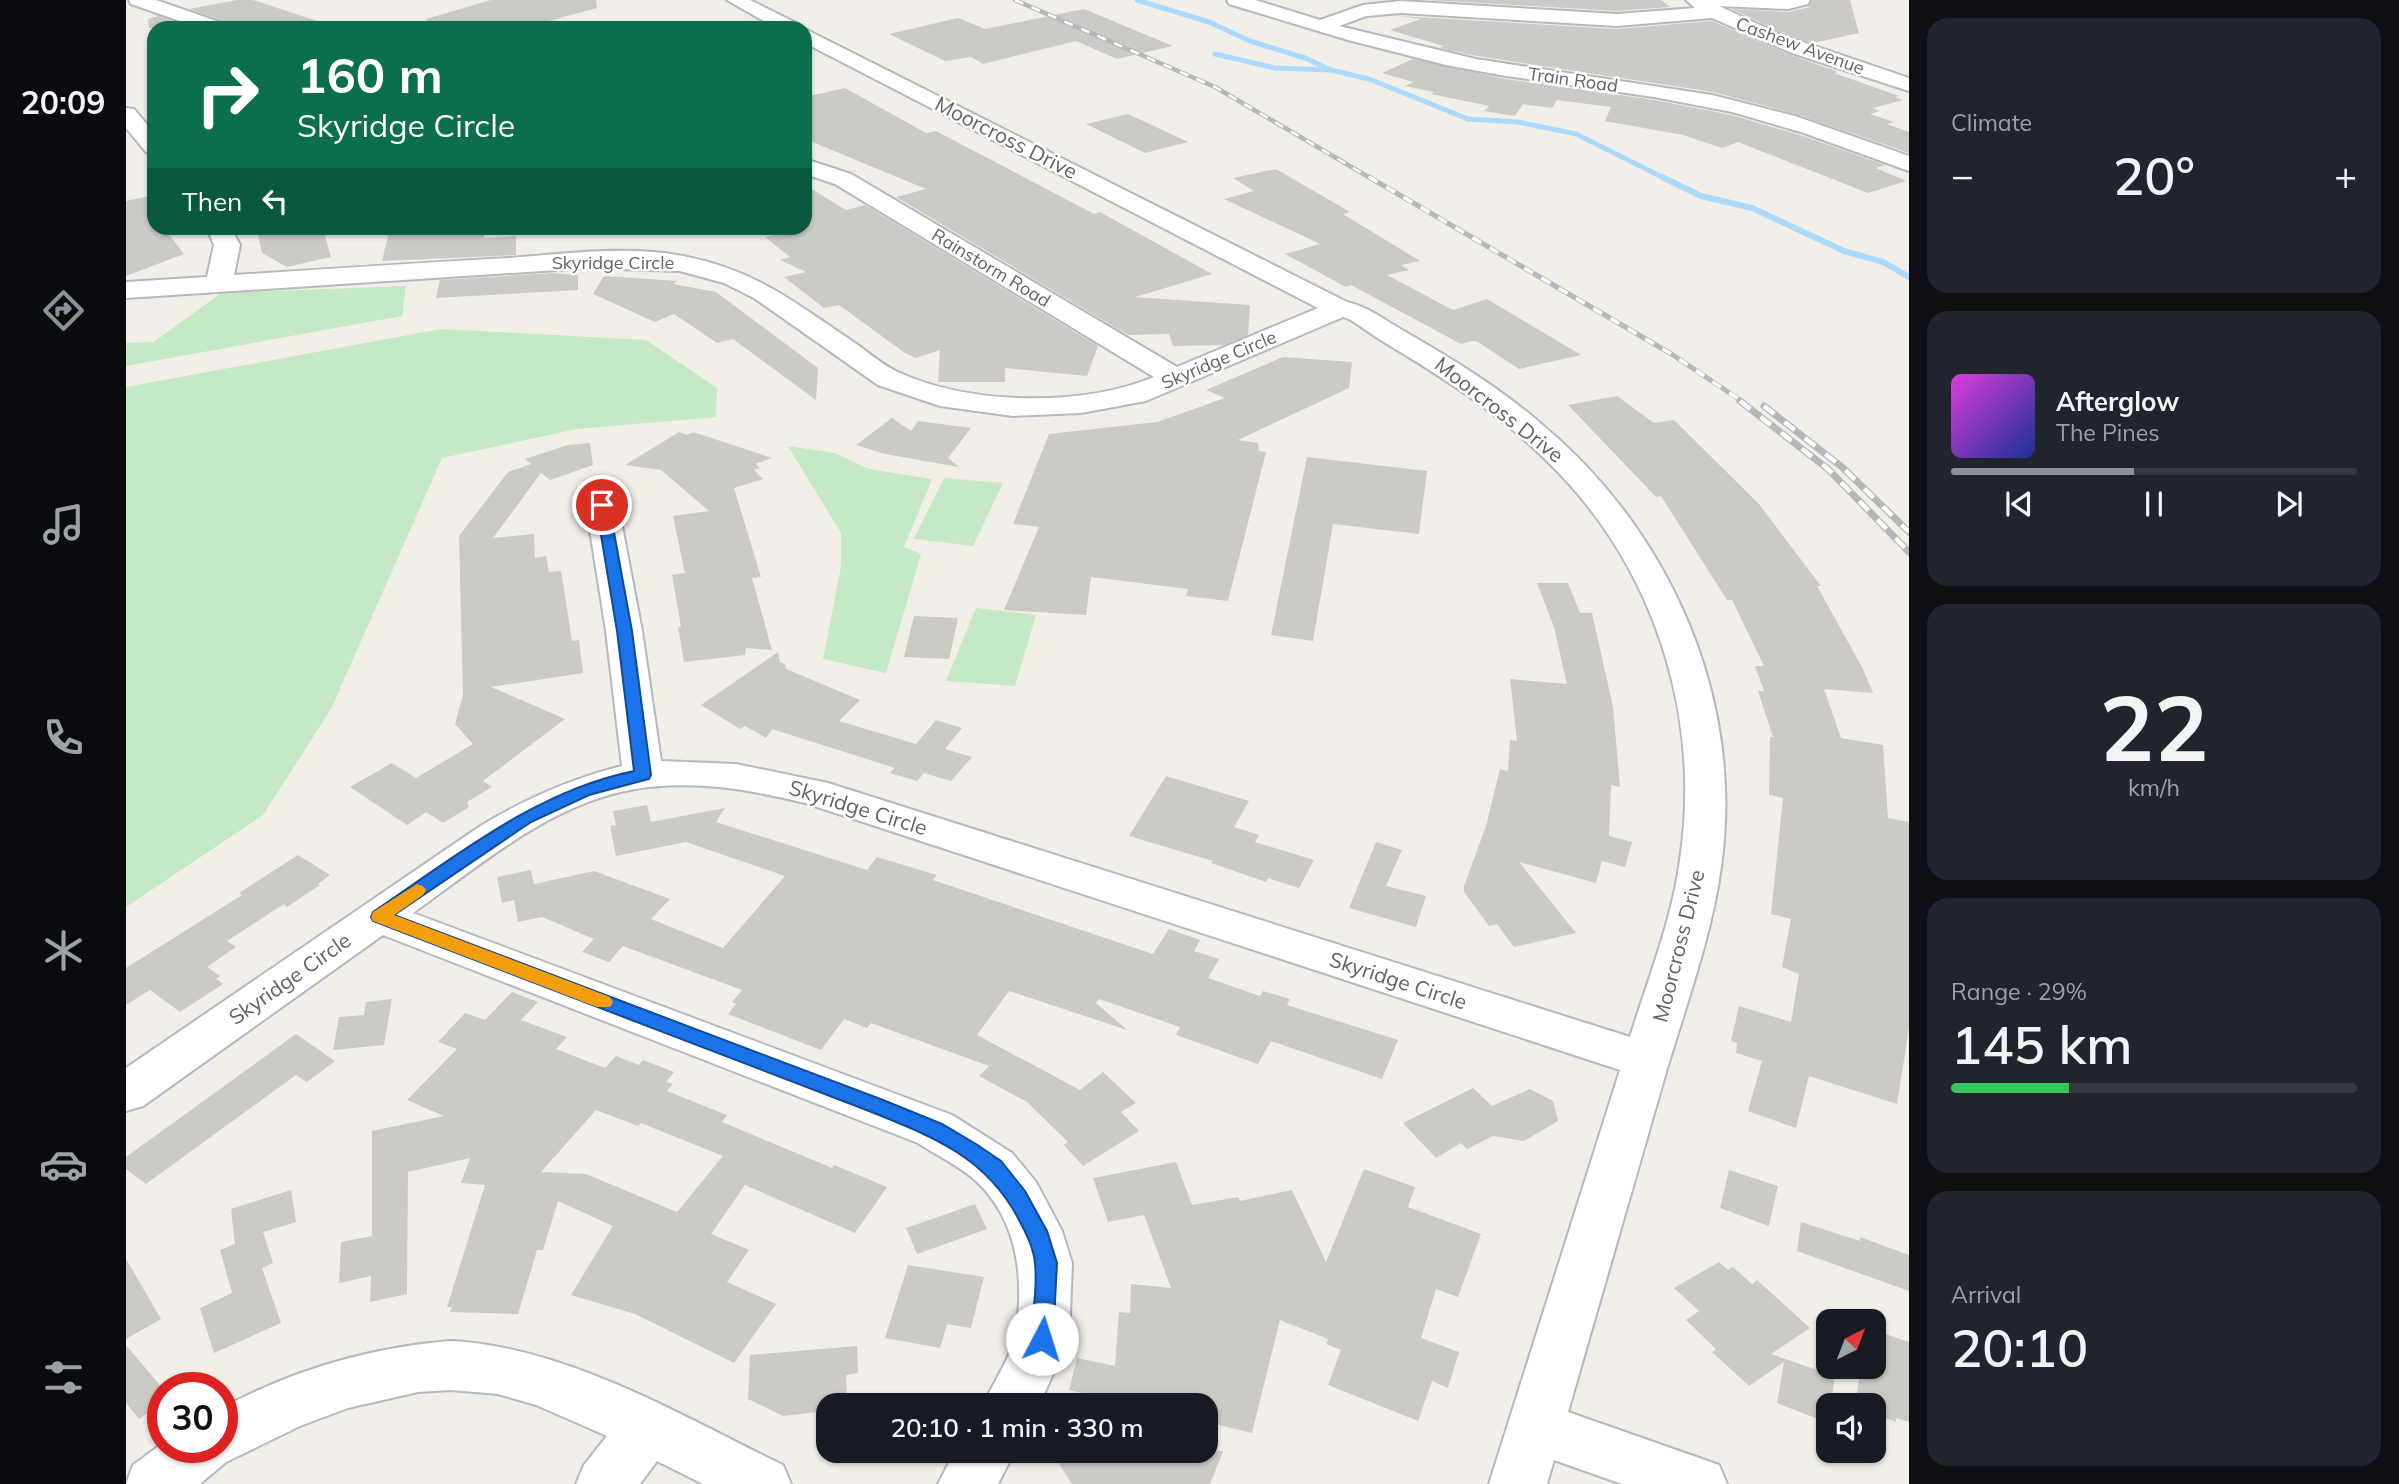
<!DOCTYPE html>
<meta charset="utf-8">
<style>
body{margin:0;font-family:Mulish,sans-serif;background:#20242c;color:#f1f3f6;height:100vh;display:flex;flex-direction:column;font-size:26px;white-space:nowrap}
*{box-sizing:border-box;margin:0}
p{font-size:23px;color:#9ea1a6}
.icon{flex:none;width:38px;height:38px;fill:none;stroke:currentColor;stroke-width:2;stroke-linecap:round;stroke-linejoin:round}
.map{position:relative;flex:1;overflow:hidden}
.drawer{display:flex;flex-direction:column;gap:18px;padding:18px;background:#0d0f14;width:490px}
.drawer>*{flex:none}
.guide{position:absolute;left:21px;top:21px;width:665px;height:214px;border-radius:21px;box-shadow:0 2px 5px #0004;background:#0b6e4f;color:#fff;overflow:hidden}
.needle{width:46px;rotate:42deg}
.buttons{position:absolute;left:1690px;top:1309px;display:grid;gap:14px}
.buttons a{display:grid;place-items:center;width:70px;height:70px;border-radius:14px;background:#171b24;box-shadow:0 2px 5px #0004;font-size:35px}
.speed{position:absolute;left:21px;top:1372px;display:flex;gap:14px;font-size:35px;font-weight:700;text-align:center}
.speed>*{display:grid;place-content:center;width:91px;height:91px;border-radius:50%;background:#171b24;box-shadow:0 2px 5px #0004;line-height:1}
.speed .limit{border:10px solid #d22;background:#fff;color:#111}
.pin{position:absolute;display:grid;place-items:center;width:60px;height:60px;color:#fff;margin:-30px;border:4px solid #fff;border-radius:50%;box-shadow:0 2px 7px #0007}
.me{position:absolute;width:77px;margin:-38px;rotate:5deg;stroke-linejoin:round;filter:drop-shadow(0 0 5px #0008)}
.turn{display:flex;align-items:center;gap:24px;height:147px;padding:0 35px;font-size:32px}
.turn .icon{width:91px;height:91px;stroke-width:2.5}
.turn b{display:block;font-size:49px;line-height:60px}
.then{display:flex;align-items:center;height:66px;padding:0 35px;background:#0003;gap:14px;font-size:26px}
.big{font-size:52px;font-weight:600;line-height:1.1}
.drawer .tile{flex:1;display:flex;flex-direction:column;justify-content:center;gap:10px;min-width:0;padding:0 24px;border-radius:21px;background:#20242c}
.drawer .dial{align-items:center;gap:0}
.dial b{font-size:91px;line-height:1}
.song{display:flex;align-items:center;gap:21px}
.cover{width:84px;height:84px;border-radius:10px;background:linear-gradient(135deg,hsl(300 70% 55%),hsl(230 70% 35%))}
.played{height:7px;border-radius:4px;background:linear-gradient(90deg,#8c9099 45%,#363941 45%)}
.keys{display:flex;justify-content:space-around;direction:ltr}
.heat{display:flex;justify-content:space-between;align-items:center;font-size:38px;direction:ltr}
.charge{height:10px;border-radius:5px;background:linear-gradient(90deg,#34c759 29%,#363941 0)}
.trip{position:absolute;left:690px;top:1393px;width:402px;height:70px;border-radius:21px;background:#171b24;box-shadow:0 2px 5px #0004;font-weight:600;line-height:70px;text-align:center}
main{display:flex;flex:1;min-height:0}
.tabs{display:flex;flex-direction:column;width:126px;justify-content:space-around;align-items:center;background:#090b0e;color:#9ea1a6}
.tabs .icon{width:49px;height:49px}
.tabs .current{color:#8c9099}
.tabs b{font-size:32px;color:#f1f3f6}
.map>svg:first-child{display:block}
.green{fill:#c5e8c5}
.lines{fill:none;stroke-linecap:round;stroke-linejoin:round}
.stream-far1{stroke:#aadaff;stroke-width:5}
.stream{stroke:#aadaff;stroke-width:6}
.building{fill:#cccac5;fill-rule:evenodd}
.minor-casing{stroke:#b5b8bc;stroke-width:4}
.minor{fill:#fff;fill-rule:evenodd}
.rail-far2-casing{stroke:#b6b7b8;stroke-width:4.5}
.rail-far1-casing{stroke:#b6b7b8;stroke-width:5}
.rail-casing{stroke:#b6b7b8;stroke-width:7}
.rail-far2{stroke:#fff;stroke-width:2.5;stroke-dasharray:9;stroke-linecap:butt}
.rail-far1{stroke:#fff;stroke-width:3.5;stroke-dasharray:10;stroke-linecap:butt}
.rail{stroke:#fff;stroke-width:4.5;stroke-dasharray:13;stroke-linecap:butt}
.route{fill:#1a73e8;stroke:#114b97;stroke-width:2}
.slow{fill:#f59e0b}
.labels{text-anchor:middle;stroke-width:5;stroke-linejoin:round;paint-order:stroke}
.far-street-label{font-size:18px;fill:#5f6368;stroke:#fff}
.street-label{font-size:21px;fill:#5f6368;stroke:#fff}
</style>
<main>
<nav class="tabs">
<b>20:09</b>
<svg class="icon current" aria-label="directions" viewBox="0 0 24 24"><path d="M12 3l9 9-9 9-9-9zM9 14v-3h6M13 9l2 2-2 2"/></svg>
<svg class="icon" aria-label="music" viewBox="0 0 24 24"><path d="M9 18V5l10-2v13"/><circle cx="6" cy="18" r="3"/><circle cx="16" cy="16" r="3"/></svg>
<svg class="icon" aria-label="phone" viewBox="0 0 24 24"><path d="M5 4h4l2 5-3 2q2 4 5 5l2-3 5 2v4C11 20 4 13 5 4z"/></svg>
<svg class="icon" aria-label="climate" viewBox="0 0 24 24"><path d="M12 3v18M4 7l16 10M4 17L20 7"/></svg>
<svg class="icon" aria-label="car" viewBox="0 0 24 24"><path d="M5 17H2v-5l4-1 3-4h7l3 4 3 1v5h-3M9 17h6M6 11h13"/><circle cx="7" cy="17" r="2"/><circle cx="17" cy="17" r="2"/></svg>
<svg class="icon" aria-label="filters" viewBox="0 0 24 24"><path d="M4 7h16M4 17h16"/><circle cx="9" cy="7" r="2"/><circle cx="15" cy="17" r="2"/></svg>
</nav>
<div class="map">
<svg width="1783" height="1484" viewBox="0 0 1783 1484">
<rect width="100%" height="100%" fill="#f1efe8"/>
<g class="green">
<polygon points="280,286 276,316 0,366 0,343 28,342 95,293"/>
<polygon points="315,329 520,340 591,388 590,417 451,429 316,458 205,709 137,815 0,907 0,387"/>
<polygon points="662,446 708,453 743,469 806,479 778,547 795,554 760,673 697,659 715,567 715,533"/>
<polygon points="818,478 877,483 847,546 788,539"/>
<polygon points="850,608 910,615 889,686 820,681"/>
</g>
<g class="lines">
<g class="stream-far1">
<polyline points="1011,0 1083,22 1124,41 1179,58 1205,70 1243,79 1342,119 1392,122 1450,134 1540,179"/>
<polyline points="1089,54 1149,68 1205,70"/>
</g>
<polyline class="stream" points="1536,177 1575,196 1626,208 1718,251 1757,262 1783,277"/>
</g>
<g class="building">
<polygon points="111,0 127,0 197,23 196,28 105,28 100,22 63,9"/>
<polygon points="365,0 470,0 471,8 397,28 301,28 300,19"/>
<polygon points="1302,0 1535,0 1544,7 1491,11"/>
<polygon points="1686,0 1724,0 1733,33 1687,43 1654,32 1606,9 1663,12 1683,7"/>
<polygon points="958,9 1047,46 991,59 950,41 857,64 845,57 819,61 763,34 832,18 859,29"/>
<polygon points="32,16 66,28 23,28 22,19"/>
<polygon points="1272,16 1491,29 1586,21 1665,55 1712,72 1708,73 1773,96 1769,97 1778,100 1746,108 1754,111 1744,114 1768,122 1761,124 1783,132 1783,153 1670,114 1587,92 1351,56 1314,48 1317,46 1264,30 1295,19"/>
<polygon points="1287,59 1380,79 1528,100 1605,115 1677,136 1759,165 1750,168 1780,181 1742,193 1612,142 1596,148 1557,135 1479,121 1485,107 1431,100 1426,108 1397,104 1389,116 1358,111 1363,106 1305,94 1308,92 1279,86 1287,82 1256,73"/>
<polygon points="719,88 800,133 810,131 968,214 974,212 1086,274 1009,297 1124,305 1122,335 1098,345 1047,346 1043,334 1002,335 770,197 800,189 679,139 679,97"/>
<polygon points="1002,114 1062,142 1019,153 960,124"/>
<polygon points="1150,169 1224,212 1217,214 1294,261 1275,265 1283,270 1261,275 1327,310 1361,299 1455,355 1393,369 1352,342 1347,341 1335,344 1225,285 1220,287 1159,254 1194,244 1098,199 1128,191 1107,178"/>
<polygon points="679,185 720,210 739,205 972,346 961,376 879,368 879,382 812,382 814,350 790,358 779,353 713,305 698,308 658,277 680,272 654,260 664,257 639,237 679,228"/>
<polygon points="28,195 28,228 38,228 58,254 0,276 0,201"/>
<polygon points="154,228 197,228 205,257 161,267 136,253 131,231"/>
<polygon points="311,228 359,228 358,238 390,236 390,255 256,261 263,232"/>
<polygon points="427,273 452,275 452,290 310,298 314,280"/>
<polygon points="478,276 551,281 547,284 590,292 692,368 690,400 607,339 591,343 548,314 529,322 467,294"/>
<polygon points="1157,357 1226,362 1223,388 1112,440 1132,443 1133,451 1140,452 1102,601 1060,596 1062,589 965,577 960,615 878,610 913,527 887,524 923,434 1031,422 1099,398 1080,390"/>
<polygon points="1491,396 1528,423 1548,420 1633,504 1695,586 1691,586 1736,667 1747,693 1698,689 1715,738 1757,745 1762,818 1783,822 1783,1028 1771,1104 1683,1076 1670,1128 1622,1111 1636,1061 1610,1053 1611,1043 1605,1041 1613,1006 1665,1022 1673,974 1656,967 1665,919 1645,914 1657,798 1643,795 1644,737 1647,737 1632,691 1638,691 1629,666 1638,666 1606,600 1601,600 1535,496 1530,497 1442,405"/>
<polygon points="766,418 785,431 792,421 845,428 822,458 833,467 759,454 730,445"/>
<polygon points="553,432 562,435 567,432 646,458 629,464 634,468 628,470 637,479 608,488 635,577 626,578 646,650 620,648 619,655 558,662 552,627 555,627 546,575 559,573 547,516 583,511 535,470 499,465"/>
<polygon points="464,443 467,465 424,480 415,473 367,538 408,534 409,558 420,556 423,572 435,571 446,641 453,640 457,673 365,687 439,719 357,781 366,787 341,802 343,807 317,823 300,812 281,825 224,787 266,763 290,778 347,744 329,724 337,695 333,536 382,472 405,464 399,459 442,445"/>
<polygon points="1181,457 1301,471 1293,534 1207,524 1187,641 1145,635"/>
<polygon points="1411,583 1442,583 1454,613 1466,613 1487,707 1494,787 1485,785 1483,836 1506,842 1499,867 1476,861 1470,883 1393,862 1450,933 1388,947 1371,924 1363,926 1338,892 1338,886 1360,826 1374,769 1382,771 1384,740 1391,741 1384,679 1441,684 1428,627"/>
<polygon points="788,616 832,618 823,659 778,657"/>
<polygon points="652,652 654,662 659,664 660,669 734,700 713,721 790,744 810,720 836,728 819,749 846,757 825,781 798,773 791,781 764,773 769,768 646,729 640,738 619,726 614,729 575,705"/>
<polygon points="1040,776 1123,801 1108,827 1133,835 1129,842 1188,860 1173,888 1142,878 1140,882 1085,863 1087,861 1003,836"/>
<polygon points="521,805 525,822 599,808 590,822 741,870 751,857 811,875 807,880 1027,954 1043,929 1074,940 1068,951 1093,959 1082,978 1134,996 1137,991 1164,999 1161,1005 1272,1040 1256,1079 1145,1041 1132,1064 1050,1035 1054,1027 973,999 970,1003 1001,1030 883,991 851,1035 954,1090 977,1072 1010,1103 995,1112 1013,1131 957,1166 938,1145 942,1142 901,1102 853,1076 863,1066 745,1023 741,1028 718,1019 695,1050 602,1014 610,1004 606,1002 616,990 497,946 483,962 456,952 468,939 416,917 392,922 388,900 376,903 371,877 405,870 408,884 468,871 544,899 525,919 597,948 659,876 560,842 490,856 484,826 490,825 487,811"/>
<polygon points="1250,842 1276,850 1260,886 1300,896 1290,927 1223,908"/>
<polygon points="172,855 204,875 192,884 194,885 161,907 158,904 101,941 110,947 81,967 94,976 90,979 97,984 54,1012 24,990 0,1005 0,968 116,895 113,893"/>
<path d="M386 992 412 1002 395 1020 441 1037 430 1049 479 1068 490 1056 513 1065 517 1060 548 1072 540 1082 547 1084 541 1091 601 1115 596 1122 706 1168 708 1165 761 1187 729 1233 619 1185 585 1234 623 1250 601 1282 650 1304 608 1363 509 1314 445 1295 487 1226 432 1201 417 1250H411L392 1314 324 1312 326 1307H321L359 1185 335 1183 344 1158 282 1172 281 1294 244 1302 245 1276 213 1283 215 1242 246 1236V1131L318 1116 281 1100 331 1049 312 1042 339 1013 359 1020ZM470 1110 512 1126 515 1123 597 1156 551 1212 460 1174 415 1172Z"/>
<polygon points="266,999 258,1045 207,1050 213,1017 238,1015 240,1002"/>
<polygon points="170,1034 209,1061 181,1082 170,1075 20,1184 0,1169 0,1157"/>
<polygon points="1347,1088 1366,1106 1404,1089 1427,1101 1432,1121 1398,1141 1367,1136 1341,1149 1335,1143 1310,1158 1277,1123"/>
<polygon points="1050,1162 1066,1205 1112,1197 1114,1201 1166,1190 1200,1262 1238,1169 1289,1187 1282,1207 1355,1234 1332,1297 1310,1289 1295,1338 1333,1352 1322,1388 1306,1381 1292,1421 1202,1385 1215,1350 1200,1344 1202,1339 1154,1320 1126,1433 1080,1422 1080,1405 1009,1405 943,1390 951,1358 989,1366 993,1312 1004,1313 1005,1284 1045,1288 1018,1215 982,1222 967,1178"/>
<polygon points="1603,1170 1652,1186 1643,1226 1594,1208"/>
<polygon points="165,1190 170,1222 137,1232 147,1263 136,1268 155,1323 88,1353 74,1308 106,1293 94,1250 109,1244 105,1209"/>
<polygon points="849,1204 861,1229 791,1254 780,1228"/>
<polygon points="1675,1222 1734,1241 1734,1237 1783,1255 1783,1291 1671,1251"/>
<polygon points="0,1259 35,1319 0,1339"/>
<polygon points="1593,1262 1602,1270 1607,1267 1626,1284 1631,1280 1684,1328 1645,1354 1709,1376 1702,1423 1651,1403 1658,1362 1623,1386 1586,1352 1590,1349 1560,1320 1573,1311 1548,1288"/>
<polygon points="782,1265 858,1277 845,1328 821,1324 814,1348 759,1338"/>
<polygon points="1748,1330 1783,1342 1783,1422 1770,1418 1770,1422 1748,1414 1748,1405 1729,1405 1735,1367 1748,1367"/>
<polygon points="0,1345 37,1389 37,1402 13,1419 0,1403"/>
<polygon points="731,1346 732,1373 720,1375 721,1405 702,1405 702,1411 657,1416 622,1399 624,1355"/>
<polygon points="925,1451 1097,1451 1084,1484 946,1484"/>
</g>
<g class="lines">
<g class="minor-casing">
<g id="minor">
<polygon points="3,0 30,0 99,24 102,28 74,28 5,4"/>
<polygon points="601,0 624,0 672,24 675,28 650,28"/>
<polygon points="1101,0 1129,0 1194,20 1237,5 1275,1 1491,14 1569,8 1560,0 1684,0 1682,4 1662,9 1593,6 1653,34 1783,78 1783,91 1666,53 1586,18 1491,26 1275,13 1240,16 1213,26 1350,59 1586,95 1669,116 1783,156 1783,171 1678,133 1606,112 1528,97 1380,76 1320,65 1222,40 1103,4"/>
<path d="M679 29 1221 302C1243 307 1258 320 1278 331 1326 359 1371 386 1413 422 1543 529 1619 698 1595 867 1585 941 1556 1016 1536 1086 1505 1195 1473 1303 1442 1412L1593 1465 1601 1484H1496L1428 1460 1421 1484H1363L1494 1070 679 803C622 789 562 779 504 790 423 805 353 866 287 913L826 1115 886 1153 910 1182 936 1231 946 1263 943 1339 913 1405H857C866 1385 885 1357 889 1337 899 1282 893 1221 850 1181 834 1166 810 1155 792 1143L257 935 17 1106 0 1111V1068L353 827C399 799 444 779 496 766L480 631 460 505 465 498 476 495 487 498 492 505 516 631 535 761 610 764 702 783 1504 1037C1522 979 1546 920 1554 860 1576 713 1527 563 1420 460 1371 412 1316 377 1258 342 1246 335 1235 326 1223 319L1217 317 1020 401 955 413 887 416 814 406 752 385 628 298 598 283 554 271 463 268 0 298V282L81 277 88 245 81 228H105L114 245 108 275C199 269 291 263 383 258 439 254 501 245 557 256 629 270 667 301 726 341 741 351 757 366 774 373 845 405 956 407 1028 377L709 184 679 174V159L725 174 1051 367 1192 308 679 43Z"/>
<polygon points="0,108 8,109 28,133 28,154 20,152 0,128"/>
<path d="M325 1341C441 1347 554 1415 657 1465L665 1484H577L531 1461 514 1484H450L458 1465 481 1436 410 1405 372 1394 325 1390 292 1392 222 1408 174 1426 100 1462 74 1484H0L7 1465 37 1443V1447H96V1408C167 1370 246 1347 325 1341Z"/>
<polygon points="829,1451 889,1451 872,1484 812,1484"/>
</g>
</g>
<use href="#minor" class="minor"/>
<g class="rail-far2-casing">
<polyline id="rail-far2" points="889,0 1089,87 1246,179"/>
</g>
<g class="rail-far1-casing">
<polyline id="rail-far1" points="1243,177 1547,355 1617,402"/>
</g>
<g class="rail-casing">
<g id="rail">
<polyline points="1614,401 1702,469 1783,552"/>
<polyline points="1638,406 1716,467 1783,532"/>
</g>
</g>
<use href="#rail-far2" class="rail-far2"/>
<use href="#rail-far1" class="rail-far1"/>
<use href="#rail" class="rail"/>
</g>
<path class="route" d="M476 501 483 505 506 631 525 775 523 779 463 795 405 822 268 915 757 1100 816 1124 850 1144 875 1161 899 1191 921 1231 931 1263 927 1339 924 1346 916 1349 908 1346 905 1339C906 1315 912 1288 909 1264 908 1248 899 1231 892 1218 859 1156 805 1136 743 1111L247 921 245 917 247 912C329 857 410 791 508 771L491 631 470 505Z"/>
<polygon class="slow" points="291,884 297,886 300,890 297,895 268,915 484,997 487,1002 484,1007 471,1007 247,921 245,917 247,912"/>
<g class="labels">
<g class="far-street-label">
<text transform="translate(1674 46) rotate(20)" y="6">Cashew Avenue</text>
<text transform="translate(1447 80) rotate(8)" y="6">Train Road</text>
<text x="487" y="269">Skyridge Circle</text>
<text transform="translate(865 268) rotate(31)" y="6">Rainstorm Road</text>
<text transform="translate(1093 360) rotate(-23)" y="6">Skyridge Circle</text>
</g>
<g class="street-label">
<text transform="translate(880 138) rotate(27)" y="7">Moorcross Drive</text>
<text transform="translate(1373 410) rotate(38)" y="7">Moorcross Drive</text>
<text transform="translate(732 808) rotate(17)" y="7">Skyridge Circle</text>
<text transform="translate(1553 946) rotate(-76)" y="7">Moorcross Drive</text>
<text transform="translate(164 979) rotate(-35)" y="7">Skyridge Circle</text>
<text transform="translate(1272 981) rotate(18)" y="7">Skyridge Circle</text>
</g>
</g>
</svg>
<div class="buttons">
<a><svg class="needle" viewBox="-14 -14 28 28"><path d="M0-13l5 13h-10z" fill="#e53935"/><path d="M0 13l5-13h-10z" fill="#9ea1a6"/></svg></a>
<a><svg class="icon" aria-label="sound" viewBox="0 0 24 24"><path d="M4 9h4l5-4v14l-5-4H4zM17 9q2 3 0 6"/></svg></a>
</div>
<div class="speed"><div class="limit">30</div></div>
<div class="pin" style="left:476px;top:505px;background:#d93025"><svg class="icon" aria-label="arrive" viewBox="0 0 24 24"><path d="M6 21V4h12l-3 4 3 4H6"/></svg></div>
<svg class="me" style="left:916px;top:1339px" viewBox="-20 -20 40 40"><circle r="19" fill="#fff"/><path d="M0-13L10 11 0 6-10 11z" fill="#1a73e8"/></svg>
<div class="trip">20:10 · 1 min · 330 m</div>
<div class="guide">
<div class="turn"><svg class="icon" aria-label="right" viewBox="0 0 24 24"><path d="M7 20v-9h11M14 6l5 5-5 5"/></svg><div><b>160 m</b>Skyridge Circle</div></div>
<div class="then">Then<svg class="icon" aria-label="left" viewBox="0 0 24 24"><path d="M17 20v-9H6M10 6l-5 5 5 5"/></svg></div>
</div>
</div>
<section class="drawer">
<div class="tile"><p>Climate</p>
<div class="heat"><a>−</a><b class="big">20°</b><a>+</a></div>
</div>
<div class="tile">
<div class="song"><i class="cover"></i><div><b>Afterglow</b><p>The Pines</p></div></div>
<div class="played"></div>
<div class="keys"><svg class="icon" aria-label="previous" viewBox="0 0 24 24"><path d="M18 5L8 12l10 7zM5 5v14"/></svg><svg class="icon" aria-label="pause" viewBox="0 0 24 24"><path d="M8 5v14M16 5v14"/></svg><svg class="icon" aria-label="next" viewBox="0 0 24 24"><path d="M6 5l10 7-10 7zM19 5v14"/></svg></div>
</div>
<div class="tile dial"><b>22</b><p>km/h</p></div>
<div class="tile"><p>Range · 29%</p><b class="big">145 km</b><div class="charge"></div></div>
<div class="tile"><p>Arrival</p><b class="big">20:10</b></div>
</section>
</main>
